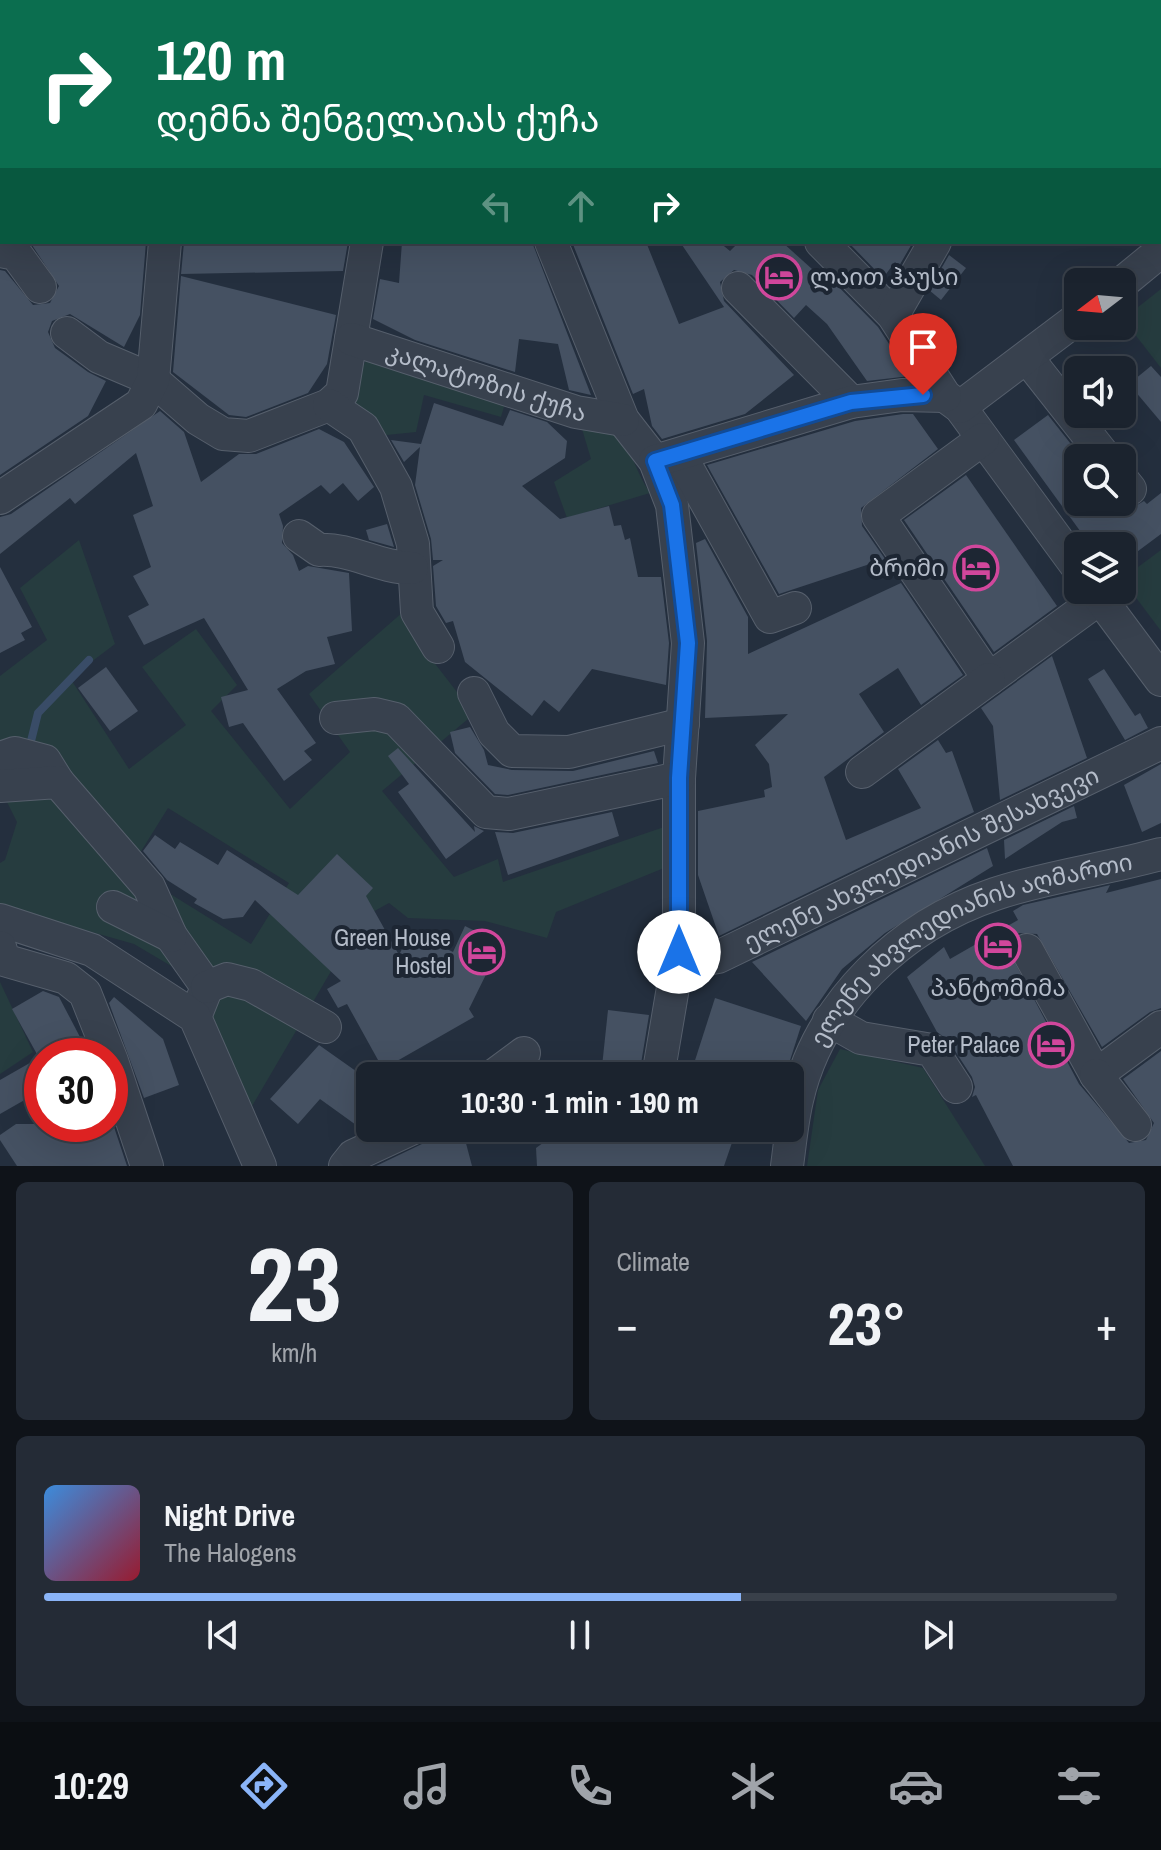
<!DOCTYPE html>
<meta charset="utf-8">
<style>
body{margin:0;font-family:"Archivo Narrow","Noto Sans Georgian",sans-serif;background:#242b36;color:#f1f3f6;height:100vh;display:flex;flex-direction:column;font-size:30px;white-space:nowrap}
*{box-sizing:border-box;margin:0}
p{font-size:26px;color:#a0a4aa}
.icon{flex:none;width:44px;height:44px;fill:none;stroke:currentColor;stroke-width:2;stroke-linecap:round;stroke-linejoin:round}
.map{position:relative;height:1166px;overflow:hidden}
.drawer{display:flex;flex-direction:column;gap:16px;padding:16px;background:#0f1319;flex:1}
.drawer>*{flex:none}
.top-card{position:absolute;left:0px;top:0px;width:1162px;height:244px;box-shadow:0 8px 32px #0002,0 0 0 2px #39404a;background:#0b6e4f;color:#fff;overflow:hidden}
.needle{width:52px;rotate:254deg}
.controls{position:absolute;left:1064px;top:268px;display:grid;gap:16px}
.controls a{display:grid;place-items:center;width:72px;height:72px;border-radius:12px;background:#1b232e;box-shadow:0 8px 32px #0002,0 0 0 2px #39404a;font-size:40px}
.speed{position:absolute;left:24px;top:1038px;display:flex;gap:16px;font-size:40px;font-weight:700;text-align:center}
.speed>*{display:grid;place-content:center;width:104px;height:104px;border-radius:50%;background:#1b232e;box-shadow:0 8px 32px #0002,0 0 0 2px #39404a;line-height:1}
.speed .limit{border:12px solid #d22;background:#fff;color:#111}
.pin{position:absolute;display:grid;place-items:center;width:68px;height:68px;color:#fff;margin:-82px -34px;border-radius:50% 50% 50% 0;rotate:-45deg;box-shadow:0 0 8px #0007}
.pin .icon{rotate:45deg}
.me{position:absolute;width:88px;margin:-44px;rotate:0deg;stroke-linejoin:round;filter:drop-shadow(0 0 6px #0008)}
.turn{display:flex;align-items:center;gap:28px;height:168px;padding:0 24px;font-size:36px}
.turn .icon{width:104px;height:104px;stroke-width:2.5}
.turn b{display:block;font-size:56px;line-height:68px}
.lanes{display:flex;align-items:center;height:76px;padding:0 24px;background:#0003;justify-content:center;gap:40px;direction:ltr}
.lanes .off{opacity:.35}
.big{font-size:60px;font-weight:700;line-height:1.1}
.drawer .widget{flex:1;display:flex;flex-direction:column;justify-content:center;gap:12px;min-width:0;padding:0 28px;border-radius:12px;background:#242b36}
.drawer .dial{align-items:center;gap:0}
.dial b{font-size:104px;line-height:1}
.song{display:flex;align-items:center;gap:24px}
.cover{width:96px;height:96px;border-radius:12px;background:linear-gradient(135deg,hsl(210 70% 55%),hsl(350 70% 35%))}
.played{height:8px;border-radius:4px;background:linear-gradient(90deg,#8ab4f8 65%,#39404a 65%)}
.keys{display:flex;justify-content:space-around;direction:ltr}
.heat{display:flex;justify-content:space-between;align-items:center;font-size:44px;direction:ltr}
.drawer .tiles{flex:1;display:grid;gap:16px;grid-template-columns:1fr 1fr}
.widget:last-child{grid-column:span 2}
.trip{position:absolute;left:356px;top:1062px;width:448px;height:80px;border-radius:12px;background:#1b232e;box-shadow:0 8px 32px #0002,0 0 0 2px #39404a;font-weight:700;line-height:80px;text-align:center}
.tabs{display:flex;height:128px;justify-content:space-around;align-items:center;background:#0b0e12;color:#a0a4aa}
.tabs .icon{width:56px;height:56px}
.tabs .on{color:#8ab4f8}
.tabs b{font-size:36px;color:#f1f3f6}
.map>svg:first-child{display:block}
.green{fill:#263c3f;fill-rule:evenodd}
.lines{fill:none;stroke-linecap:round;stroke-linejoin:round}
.stream{stroke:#394c67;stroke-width:8}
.building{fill:#455162}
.minor-casing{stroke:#565f6c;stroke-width:34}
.minor{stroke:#38414e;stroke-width:32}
.route-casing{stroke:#114b97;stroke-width:20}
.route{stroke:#1a73e8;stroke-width:14}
.labels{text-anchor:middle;stroke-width:8;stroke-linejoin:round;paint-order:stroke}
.poi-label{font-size:24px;fill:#b4bcc9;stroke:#1d2633;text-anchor:end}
.street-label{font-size:24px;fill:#b4bcc9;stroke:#1d2633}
</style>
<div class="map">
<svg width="1161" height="1166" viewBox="0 0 1161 1166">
<rect width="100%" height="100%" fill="#242f3e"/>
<g class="green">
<polygon points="1161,289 1161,368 1123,319"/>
<polygon points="370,353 508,393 501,417 424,395 416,432 377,436 342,406"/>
<path d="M579 419C637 434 622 448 650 493L567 518 554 482 591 459Z"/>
<path d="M79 540 115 644 70 678 129 769 186 725 142 667 196 629 237 685 211 711 290 809 350 752 309 694 411 605 426 652 474 714 382 791 454 877 498 859 503 882 667 826 669 866 556 912 547 938 485 921 408 918 389 903 331 935 344 949 248 1113 224 1052 178 970 134 944 0 906V863L5 860 17 822 0 788V676L47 640 20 588ZM168 808 289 883 251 944 130 869Z"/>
<polygon points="1161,550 1161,631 1122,579"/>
<polygon points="0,982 33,1052 0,1074"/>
<polygon points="840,1049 923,1068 985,1166 807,1166 818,1090"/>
</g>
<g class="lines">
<polyline class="stream" points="29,749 38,713 89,660"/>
</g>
<g class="building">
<polygon points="30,242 146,242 140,315 124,347 70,314 52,321 48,332 55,348 88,372 106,381 88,416 0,475 0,270 5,271 33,305 50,303 59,286"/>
<polygon points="184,242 348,242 343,271 181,274"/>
<polygon points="402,242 532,242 591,395 569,390 558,344 519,339 515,372 415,340 373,319 380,279 399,283"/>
<polygon points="572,242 646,242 679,324 724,307 680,242 719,242 730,251 739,242 782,242 822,278 825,273 878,327 910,376 867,381 827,324 806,305 794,318 752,275 734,270 720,282 724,301 794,375 745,414 662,439 652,426 644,389 633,394"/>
<polygon points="848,242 913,242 899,266 895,262 883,278"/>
<polygon points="949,255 966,268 941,300 929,290"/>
<polygon points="181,276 336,315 327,364 308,393 246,417 229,415 173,372"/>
<polygon points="1151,366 1161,377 1161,422 1129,384"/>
<polygon points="434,403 503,426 510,410 547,422 567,441 565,458 522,486 560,519 609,506 614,526 621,525 625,540 630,538 638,577 661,577 669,643 666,685 592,669 559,712 544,700 532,716 465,662 453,621 446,623 436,606 433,566 443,560 433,560 431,539 415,485 420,447 404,462 391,440 421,444"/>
<polygon points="160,411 184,432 201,482 239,454 256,454 319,429 344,442 374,487 358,501 343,483 330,494 321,485 279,514 283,526 282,543 293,555 299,571 308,566 349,573 352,631 327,637 335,664 306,671 277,689 316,743 304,751 312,760 284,781 243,723 229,727 221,697 248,690 204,618 144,645 128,616 149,605 133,576 151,567 133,515 153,506 136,453 75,504 70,498 0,554 0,517 11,514"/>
<polygon points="903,414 913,414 938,449 861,508 862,526 885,559 779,594 707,465 855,421"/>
<polygon points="1048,415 1078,453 1078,502 1117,502 1132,508 1144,501 1147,504 1161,493 1161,534 1122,563 1122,546 1091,546 1014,440"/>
<polygon points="966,475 1057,606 994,652 904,520"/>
<polygon points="387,524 394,547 369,540 366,530"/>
<polygon points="705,539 748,617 748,654 901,583 963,675 921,705 898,668 859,694 884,732 824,777 846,840 921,808 898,769 938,740 946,753 952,751 974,812 719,936 698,875 698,811 765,797 764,790 772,787 769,764 755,745 788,714 705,718 707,641 696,543"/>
<polygon points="0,567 32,627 21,633 25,640 0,653"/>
<polygon points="1052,656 1087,758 1000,800 993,726 981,708"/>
<polygon points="106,667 138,711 110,731 78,688"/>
<polygon points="1104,669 1135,716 1140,713 1148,728 1125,740 1088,679"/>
<polygon points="470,727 484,750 488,765 512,770 573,771 654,751 658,763 508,795 495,794 455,753 450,732"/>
<polygon points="398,748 475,832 474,826 484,831 446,859 398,792 409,784 388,756"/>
<polygon points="1161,764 1161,823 1142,832 1124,785"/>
<polygon points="1074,806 1077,818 1062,822 1005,859 1004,840"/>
<polygon points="612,812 619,836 508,875 495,832 513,833"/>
<polygon points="155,835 175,849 180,842 218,865 227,850 298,895 337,854 373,888 366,896 399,955 411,931 453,952 465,926 501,944 469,1009 474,1017 383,1069 347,1004 338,1008 327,989 341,981 255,900 243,917 223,919 194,903 197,899 167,880 143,851"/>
<polygon points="987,848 993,866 885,933 842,969 806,1021 752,962"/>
<polygon points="1161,879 1161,1008 1150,1012 1102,1047 1037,934 1019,933 1010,941 1008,950 1079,1084 1129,1143 1146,1140 1154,1123 1123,1079 1161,1051 1161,1166 1013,1166 976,1095 972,1097 975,1087 972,1077 948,1040 937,1032 907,977 944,947 950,959 1018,920 1013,911 1023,905 1110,885 1106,893"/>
<polygon points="43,991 59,997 90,1056 38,1056 12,1009"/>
<polygon points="114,997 163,1039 179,1085 144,1098 109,1003"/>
<polygon points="715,998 801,1026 785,1076 690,1076"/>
<polygon points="608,1010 649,1015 639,1076 601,1076"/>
<polygon points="319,1045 370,1081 370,1127 363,1130 320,1099 298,1124 270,1099"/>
<polygon points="42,1056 42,1090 0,1114 0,1080"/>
<polygon points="16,1124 113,1124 127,1166 17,1166 0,1140 0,1135"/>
<polygon points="595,1128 737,1128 724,1166 537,1166 536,1148 547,1140"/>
<polygon points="463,1132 472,1166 376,1166 424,1143"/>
</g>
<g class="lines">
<g class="minor-casing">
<g id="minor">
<polyline points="25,0 26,2"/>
<polyline points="764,2 766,0"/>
<polyline points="1056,2 1057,0"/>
<polyline points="0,50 2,50"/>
<polyline points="1160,109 1161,110"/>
<polyline points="551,242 623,420 655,461 672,505 688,643 679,778 679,952 658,1076"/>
<polyline points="821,242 893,315 945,396 960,407 1078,568"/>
<polyline points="0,251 16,254 40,287"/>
<polyline points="1122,283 1161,251"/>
<polyline points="738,288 851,402"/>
<polyline points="893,315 935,242"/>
<polyline points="67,333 99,357 153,380 198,419 223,434 249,436 329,405 342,393 367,242"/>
<path id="s1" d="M351 339 576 412 623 420"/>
<polyline points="1028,359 1106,458"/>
<polyline points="329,405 363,428 396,487 413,544 417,612 438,647"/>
<polyline points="960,407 1078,318"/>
<polyline points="983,439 878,516 989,679 1100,598"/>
<polyline points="680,455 770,617 795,608"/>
<polyline points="655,461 851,402 902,395 945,396"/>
<polyline points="1122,479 1130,489"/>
<polyline points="0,498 141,404 153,380 165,242"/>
<path d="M299 536 319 550C351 548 379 568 412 568"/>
<polyline points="1094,590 1161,680"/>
<polyline points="474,693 494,733 512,751 569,752 683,724"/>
<polyline points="336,718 375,714 396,719 486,812 509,814 679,778"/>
<polyline points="0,758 15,753 45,761 58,782"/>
<polyline points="862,772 989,679"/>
<polyline points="0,786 58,782 149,887 171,936 207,987 195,1017"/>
<polyline points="113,907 171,936"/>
<polyline points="0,920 92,950 195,1017 260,1166"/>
<polyline points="0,947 4,960 66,978 85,993 112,1061 147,1166"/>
<polyline points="1027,950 1096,1075 1161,1027"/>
<path id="s2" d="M679 952 706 959 718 957 1161 743"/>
<polyline points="207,987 227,979 251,985 325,1027"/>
<polyline points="829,1020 861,1038 932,1050 956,1087"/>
<polyline points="1096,1075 1135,1125"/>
<polyline points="493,1076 524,1053"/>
<polyline points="345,1166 353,1156 413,1128"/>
<path id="s3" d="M787 1166C790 1144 792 1121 797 1100 819 1002 902 925 995 894 1049 876 1107 869 1161 854"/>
</g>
</g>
<use href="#minor" class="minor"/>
</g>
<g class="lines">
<g class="route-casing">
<polyline id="route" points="679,952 679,778 688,643 672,505 655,461 851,402 923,395"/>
</g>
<use href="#route" class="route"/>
</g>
<defs>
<g id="hotel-ring" transform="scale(2.3)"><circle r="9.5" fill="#1d2633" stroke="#d1479c" stroke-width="1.5"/><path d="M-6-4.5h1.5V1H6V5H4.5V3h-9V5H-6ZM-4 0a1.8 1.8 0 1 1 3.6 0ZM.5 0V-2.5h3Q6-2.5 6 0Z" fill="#d1479c"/></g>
</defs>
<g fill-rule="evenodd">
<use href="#hotel-ring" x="779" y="277"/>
<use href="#hotel-ring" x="976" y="568"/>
<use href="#hotel-ring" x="998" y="946"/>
<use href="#hotel-ring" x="482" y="952"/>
<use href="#hotel-ring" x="1051" y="1045"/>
</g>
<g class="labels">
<g class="poi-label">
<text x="810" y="285" text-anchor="start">ლაით ჰაუსი</text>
<text x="945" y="576">ბრიმი</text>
<text x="451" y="946">Green House<tspan x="451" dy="28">Hostel</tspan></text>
<text x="998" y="996" text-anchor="middle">პანტომიმა</text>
<text x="1020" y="1053">Peter Palace</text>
</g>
<g class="street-label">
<text dy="8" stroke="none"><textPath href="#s1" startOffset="142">კალატოზის ქუჩა</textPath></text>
<text dy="8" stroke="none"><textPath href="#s2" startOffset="266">ელენე ახვლედიანის შესახვევი</textPath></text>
<text dy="8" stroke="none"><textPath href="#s3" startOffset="316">ელენე ახვლედიანის აღმართი</textPath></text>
</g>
</g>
</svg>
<div class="controls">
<a><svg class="needle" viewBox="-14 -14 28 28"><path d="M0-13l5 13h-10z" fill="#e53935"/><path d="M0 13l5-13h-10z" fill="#a0a4aa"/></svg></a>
<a><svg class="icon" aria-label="sound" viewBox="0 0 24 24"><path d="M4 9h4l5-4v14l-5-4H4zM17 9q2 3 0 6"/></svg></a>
<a><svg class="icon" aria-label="search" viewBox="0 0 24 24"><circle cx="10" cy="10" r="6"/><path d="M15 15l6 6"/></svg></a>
<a><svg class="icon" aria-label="layers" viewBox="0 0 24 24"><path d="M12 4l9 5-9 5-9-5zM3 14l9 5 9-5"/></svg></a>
</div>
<div class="speed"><div class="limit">30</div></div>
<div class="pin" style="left:923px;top:395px;background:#d93025"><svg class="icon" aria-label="arrive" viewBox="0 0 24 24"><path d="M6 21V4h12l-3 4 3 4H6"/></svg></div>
<svg class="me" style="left:679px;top:952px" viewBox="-20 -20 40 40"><circle r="19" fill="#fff"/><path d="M0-13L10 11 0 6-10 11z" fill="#1a73e8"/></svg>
<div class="trip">10:30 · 1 min · 190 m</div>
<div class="top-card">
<div class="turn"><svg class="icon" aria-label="right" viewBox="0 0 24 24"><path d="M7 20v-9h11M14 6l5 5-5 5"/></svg><div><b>120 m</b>დემნა შენგელაიას ქუჩა</div></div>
<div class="lanes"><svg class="icon off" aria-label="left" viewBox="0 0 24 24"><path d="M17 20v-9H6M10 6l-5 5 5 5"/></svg><svg class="icon off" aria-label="ahead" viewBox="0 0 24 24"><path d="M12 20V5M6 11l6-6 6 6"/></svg><svg class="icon" aria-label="right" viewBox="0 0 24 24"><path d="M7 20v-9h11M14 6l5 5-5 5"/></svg></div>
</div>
</div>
<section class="drawer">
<div class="tiles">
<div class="widget dial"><b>23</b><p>km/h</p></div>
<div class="widget"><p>Climate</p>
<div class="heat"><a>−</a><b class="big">23°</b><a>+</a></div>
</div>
<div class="widget">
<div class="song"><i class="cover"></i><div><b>Night Drive</b><p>The Halogens</p></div></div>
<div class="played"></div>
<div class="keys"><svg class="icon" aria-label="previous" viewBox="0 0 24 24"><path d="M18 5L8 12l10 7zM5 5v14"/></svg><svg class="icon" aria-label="pause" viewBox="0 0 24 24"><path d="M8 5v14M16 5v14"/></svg><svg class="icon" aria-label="next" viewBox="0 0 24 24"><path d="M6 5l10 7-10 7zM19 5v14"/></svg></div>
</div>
</div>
</section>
<nav class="tabs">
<b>10:29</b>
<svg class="icon on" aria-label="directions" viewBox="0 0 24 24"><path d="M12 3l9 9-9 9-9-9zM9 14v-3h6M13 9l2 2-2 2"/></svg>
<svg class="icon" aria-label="music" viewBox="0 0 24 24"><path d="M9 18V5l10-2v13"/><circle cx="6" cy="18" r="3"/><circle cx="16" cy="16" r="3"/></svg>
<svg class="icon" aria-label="phone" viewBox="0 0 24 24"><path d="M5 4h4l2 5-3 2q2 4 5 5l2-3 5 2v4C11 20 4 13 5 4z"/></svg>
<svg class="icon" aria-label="climate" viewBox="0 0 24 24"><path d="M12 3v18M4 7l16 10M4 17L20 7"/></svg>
<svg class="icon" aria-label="car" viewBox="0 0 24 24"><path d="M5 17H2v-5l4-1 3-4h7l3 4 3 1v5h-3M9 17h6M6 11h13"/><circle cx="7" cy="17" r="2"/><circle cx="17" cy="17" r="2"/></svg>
<svg class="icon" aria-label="filters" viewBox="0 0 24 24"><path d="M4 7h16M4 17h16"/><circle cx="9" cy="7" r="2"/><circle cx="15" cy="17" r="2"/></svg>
</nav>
